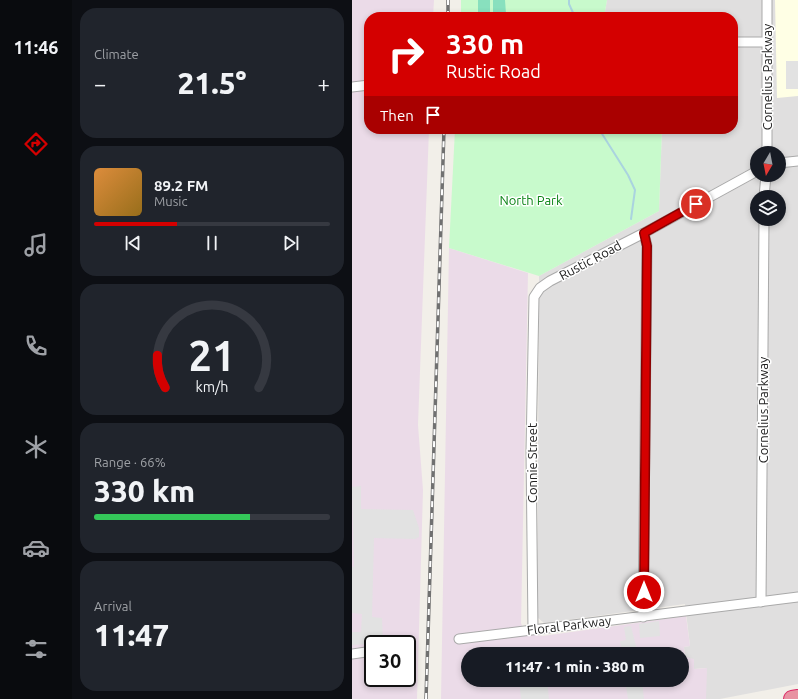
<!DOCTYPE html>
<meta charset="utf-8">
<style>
body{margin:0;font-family:Ubuntu,sans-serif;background:#20242c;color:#f1f3f6;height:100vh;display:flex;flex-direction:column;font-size:15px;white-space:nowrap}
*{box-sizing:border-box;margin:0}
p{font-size:13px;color:#9ea1a6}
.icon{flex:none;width:22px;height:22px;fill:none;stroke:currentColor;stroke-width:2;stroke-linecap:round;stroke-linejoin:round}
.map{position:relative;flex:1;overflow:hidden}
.drawer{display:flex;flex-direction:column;gap:8px;padding:8px;background:#0d0f14;width:280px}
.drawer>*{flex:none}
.top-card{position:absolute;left:12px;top:12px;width:374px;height:122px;border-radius:16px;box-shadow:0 2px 6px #0003;background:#d40000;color:#fff;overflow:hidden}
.needle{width:26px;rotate:190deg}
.buttons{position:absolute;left:398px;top:146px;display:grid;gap:8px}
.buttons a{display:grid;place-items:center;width:36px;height:36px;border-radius:50%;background:#171b24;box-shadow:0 2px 6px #0003;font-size:20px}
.speed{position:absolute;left:12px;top:635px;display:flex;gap:8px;font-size:20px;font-weight:700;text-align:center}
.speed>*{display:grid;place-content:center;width:52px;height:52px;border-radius:50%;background:#171b24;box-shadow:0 2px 6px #0003;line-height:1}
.speed .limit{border:2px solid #111;border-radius:6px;background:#fff;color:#111}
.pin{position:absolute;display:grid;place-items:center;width:34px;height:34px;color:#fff;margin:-17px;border:2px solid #fff;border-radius:50%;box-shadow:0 1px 4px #0007}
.me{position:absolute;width:44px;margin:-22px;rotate:0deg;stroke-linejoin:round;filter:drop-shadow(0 0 3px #0008)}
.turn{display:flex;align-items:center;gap:14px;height:84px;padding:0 16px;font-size:18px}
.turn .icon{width:52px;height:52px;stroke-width:2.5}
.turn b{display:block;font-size:28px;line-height:34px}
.then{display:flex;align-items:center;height:38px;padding:0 16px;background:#0003;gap:8px;font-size:15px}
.big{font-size:30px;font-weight:800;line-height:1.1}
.drawer .card{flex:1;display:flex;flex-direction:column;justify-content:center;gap:6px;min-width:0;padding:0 14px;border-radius:16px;background:#20242c}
.drawer .dial{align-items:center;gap:0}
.dial svg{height:104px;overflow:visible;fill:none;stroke:#363941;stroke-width:7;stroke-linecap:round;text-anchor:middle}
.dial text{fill:#f1f3f6;stroke:none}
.song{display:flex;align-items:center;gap:12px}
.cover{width:48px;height:48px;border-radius:6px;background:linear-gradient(135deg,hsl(30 70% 55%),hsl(40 70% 35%))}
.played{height:4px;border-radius:2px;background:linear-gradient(90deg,#d40000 35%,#363941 35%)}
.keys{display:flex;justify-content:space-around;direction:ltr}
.heat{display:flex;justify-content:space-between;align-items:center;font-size:22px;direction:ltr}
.charge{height:6px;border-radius:3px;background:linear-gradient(90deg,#34c759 66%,#363941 0)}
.trip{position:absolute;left:109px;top:647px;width:228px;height:40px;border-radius:20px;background:#171b24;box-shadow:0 2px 6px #0003;font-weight:800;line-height:40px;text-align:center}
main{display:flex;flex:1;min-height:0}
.menu{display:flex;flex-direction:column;width:72px;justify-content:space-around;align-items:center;background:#090b0e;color:#9ea1a6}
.menu .icon{width:28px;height:28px}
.menu .selected{color:#d40000}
.menu b{font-size:18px;color:#f1f3f6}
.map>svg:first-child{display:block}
.residential{fill:#e0dfdf;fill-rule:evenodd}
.industrial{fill:#ebdbe8;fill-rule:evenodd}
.education{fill:#ffffe5}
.park{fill:#c8facc}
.pitch{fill:#88e0be}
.parking{fill:#e2e2e2}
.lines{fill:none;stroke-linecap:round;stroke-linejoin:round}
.stream{stroke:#aad3df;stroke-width:2}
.minor-casing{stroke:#a9a9a9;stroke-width:11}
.motorway-casing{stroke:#dc2a67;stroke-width:18}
.minor{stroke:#fff;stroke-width:9}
.motorway{stroke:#e892a2;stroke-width:16}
.rail-casing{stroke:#707070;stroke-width:3.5}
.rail{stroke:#fff;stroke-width:2;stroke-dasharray:6;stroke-linecap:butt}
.route-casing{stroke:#8a0000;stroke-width:10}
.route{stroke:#d40000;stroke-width:7}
.labels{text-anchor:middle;stroke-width:3;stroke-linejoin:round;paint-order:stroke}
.street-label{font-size:13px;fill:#222;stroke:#fff}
.park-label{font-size:13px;fill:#0c8416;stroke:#fff}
</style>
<main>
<nav class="menu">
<b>11:46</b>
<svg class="icon selected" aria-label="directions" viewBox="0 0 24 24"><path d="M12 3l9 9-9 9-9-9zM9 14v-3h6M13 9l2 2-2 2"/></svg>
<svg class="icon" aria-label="music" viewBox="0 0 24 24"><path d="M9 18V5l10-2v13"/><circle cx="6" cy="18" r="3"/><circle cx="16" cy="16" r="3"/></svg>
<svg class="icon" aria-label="phone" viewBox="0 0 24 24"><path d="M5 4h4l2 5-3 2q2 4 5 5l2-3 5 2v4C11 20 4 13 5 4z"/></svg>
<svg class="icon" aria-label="climate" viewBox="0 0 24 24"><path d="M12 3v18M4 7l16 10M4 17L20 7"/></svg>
<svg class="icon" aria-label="car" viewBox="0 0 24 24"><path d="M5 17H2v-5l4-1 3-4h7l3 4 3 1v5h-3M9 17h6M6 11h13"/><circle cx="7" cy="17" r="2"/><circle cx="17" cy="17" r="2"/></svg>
<svg class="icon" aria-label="filters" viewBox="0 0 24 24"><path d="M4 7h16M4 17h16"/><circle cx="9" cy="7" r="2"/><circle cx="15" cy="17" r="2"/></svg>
</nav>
<section class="drawer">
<div class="card"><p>Climate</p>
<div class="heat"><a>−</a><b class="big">21.5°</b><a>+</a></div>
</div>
<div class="card">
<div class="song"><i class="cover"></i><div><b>89.2 FM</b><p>Music</p></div></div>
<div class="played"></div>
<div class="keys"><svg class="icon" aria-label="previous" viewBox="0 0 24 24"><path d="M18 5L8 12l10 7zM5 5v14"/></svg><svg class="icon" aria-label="pause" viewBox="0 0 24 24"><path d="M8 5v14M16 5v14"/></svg><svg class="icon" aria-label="next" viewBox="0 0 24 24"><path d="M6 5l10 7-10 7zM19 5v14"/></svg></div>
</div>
<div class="card dial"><svg viewBox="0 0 100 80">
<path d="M14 69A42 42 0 1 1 86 69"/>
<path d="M14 69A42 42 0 0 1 8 44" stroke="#d40000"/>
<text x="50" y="56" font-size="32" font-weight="700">21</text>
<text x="50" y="72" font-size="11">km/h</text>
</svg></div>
<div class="card"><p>Range · 66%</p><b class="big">330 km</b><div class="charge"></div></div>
<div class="card"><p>Arrival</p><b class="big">11:47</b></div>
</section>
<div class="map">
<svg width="446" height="699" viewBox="0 0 446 699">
<rect width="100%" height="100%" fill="#f2efe9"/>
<path class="residential" d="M255 0H446V684L368 699H354V668L342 669 333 657 332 647 338 646 333 604 192 623 185 617 187 276 307 211 310 129H381V17H252ZM405 153H427V175H405ZM405 197H427V219H405Z"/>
<g class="industrial">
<path d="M0 0H82L81 17H17V129H77L66 425 71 490 65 699H0ZM21 644H55V678H21Z"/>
<path d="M97 248 176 273 169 623 173 634 191 636 334 616 338 646 332 647 333 657 342 659V669L355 668 354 699H89ZM116 654H330V680H116Z"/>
</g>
<polygon class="education" points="423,0 446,0 446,96 425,98"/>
<g class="park">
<polygon points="109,0 255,0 252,17 109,17"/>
<polygon points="103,129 310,129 307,211 187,276 97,248"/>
</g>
<g class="pitch">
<polygon points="126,0 138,0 138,14 126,15"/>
<polygon points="141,0 153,0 154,14 141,14"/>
</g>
<g class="parking">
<rect x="434" y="61" width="12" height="28"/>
<polygon points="9,486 9,509 61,510 67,528 67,537 63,539 22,538 20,617 30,618 31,643 0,645 0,632 9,632 10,614 0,613 0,567 2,567 0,487"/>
<polygon points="307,621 308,636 288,638 287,624"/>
<polygon points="279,626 286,654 270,654 268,641 274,640 272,627"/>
<polygon points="167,680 195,680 197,699 169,699"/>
<polygon points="273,680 290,680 292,699 276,699"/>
</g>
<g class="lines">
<g class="stream">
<polyline points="217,0 217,4 223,17"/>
<polyline points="247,129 276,175 283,190 279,219"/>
</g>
<g class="minor-casing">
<g id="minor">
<polyline points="415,0 415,153"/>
<polyline points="381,42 415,42"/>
<polyline points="0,87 17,85"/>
<polyline points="427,163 446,161"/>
<polyline points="412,197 414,175"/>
<polyline points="409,602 412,219"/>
<polyline points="291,617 295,246 292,233"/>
<polyline points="181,629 179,451 182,297 188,288 198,281 292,233 405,171"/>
<polyline points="107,639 446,597"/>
<polyline points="0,654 21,651"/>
</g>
</g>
<g class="motorway-casing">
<polyline id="motorway" points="440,699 446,698"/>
</g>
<use href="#minor" class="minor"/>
<use href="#motorway" class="motorway"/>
<g class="rail-casing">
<g id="rail">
<polyline points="96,17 96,0"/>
<polyline points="74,699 92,129"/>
</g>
</g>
<use href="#rail" class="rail"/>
</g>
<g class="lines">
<g class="route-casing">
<polyline id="route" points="292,592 295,246 292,233 344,204"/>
</g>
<use href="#route" class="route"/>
</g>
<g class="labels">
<g class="street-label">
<text transform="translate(415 77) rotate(-90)" y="5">Cornelius Parkway</text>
<text transform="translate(238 260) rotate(-28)" y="5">Rustic Road</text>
<text transform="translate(411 410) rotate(-90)" y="5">Cornelius Parkway</text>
<text transform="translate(180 463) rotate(-90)" y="5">Connie Street</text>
<text transform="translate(217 625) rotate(-7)" y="5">Floral Parkway</text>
</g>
<g class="park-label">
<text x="179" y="205">North Park</text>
</g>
</g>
</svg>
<div class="buttons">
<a><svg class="needle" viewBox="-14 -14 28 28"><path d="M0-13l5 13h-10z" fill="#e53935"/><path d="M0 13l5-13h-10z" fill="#9ea1a6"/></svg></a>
<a><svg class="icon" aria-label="layers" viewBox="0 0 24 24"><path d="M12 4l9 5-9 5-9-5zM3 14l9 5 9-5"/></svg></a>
</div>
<div class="speed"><div class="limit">30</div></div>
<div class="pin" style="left:344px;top:204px;background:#d93025"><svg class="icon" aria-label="arrive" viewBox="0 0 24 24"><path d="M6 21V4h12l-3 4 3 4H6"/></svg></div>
<svg class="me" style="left:292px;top:592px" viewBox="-20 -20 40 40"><circle r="17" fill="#d40000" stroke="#fff" stroke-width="3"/><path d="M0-11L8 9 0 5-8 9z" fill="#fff"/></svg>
<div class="trip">11:47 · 1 min · 380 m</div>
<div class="top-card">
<div class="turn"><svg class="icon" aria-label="right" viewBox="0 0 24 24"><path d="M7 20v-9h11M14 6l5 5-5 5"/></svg><div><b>330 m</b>Rustic Road</div></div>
<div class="then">Then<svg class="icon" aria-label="arrive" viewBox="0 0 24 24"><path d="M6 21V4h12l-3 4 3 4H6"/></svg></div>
</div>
</div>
</main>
